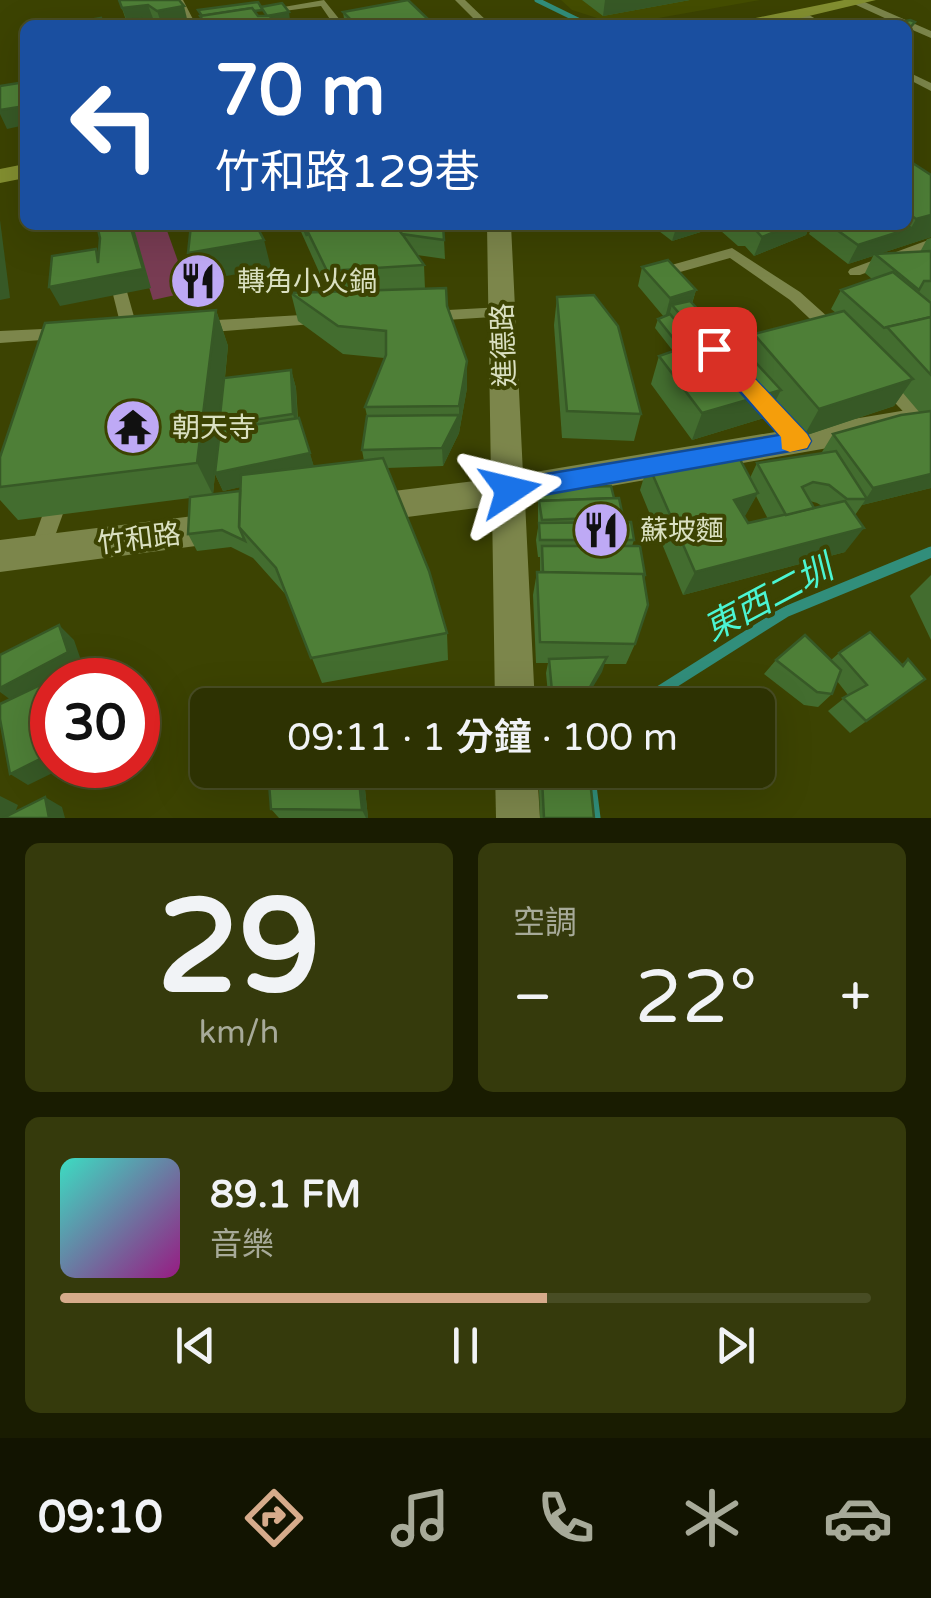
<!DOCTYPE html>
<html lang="zh-TW">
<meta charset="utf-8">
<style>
body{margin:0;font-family:"Varela Round","Noto Sans TC",sans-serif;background:#353a0c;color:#f1f3f6;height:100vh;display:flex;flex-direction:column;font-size:38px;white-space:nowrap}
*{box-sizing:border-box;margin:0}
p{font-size:32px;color:#a7aa99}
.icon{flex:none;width:55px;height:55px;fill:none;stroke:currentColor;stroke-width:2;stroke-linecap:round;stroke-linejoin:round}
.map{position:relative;height:818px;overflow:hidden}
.details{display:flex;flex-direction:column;gap:25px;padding:25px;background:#191c01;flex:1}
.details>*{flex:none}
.hud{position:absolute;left:20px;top:20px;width:892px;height:210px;border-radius:15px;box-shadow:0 10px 40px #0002,0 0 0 2px #484d24;background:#1a4fa0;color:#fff;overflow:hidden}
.speed{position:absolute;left:30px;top:658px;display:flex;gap:20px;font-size:50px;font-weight:700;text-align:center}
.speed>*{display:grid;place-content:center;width:130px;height:130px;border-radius:50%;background:#2d3202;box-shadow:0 10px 40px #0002,0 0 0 2px #484d24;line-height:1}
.speed .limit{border:15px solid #d22;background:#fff;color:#111}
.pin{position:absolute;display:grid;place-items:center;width:85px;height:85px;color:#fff;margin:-42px;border-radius:20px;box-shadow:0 5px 15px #0006}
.me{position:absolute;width:110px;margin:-55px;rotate:80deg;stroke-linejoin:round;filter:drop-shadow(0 0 8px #0008)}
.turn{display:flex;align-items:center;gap:35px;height:210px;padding:0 30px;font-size:45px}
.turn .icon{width:130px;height:130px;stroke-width:2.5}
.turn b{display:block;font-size:70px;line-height:85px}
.big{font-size:75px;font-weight:600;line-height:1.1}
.details .tile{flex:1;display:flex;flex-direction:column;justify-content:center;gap:15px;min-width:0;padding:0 35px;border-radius:15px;background:#353a0c}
.details .dial{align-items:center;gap:0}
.dial b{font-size:130px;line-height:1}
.song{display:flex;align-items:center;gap:30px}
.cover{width:120px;height:120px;border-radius:15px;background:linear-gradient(135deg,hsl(170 70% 55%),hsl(310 70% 35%))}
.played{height:10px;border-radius:5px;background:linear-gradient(90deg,#d6ab8b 60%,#484d24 60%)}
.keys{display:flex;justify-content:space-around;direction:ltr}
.heat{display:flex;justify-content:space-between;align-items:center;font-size:55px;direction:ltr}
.details .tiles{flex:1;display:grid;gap:25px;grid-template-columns:1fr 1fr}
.tile:last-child{grid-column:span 2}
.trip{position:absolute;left:190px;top:688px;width:585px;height:100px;border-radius:15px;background:#2d3202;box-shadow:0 10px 40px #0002,0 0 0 2px #484d24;font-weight:600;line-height:100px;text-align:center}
.menu{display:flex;height:160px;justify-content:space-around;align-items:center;background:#121401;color:#a7aa99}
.menu .icon{width:70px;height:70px}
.menu .active{color:#d6ab8b}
.menu b{font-size:45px;color:#f1f3f6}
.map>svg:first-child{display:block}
.built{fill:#444d00}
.green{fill:#783c53}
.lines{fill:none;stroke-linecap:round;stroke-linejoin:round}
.stream-far1{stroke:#318e7b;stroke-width:5}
.stream{stroke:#318e7b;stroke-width:11}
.lane{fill:#7c864b;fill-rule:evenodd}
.street{fill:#7c864b;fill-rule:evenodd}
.primary{fill:#838f30;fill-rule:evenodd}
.wall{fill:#436d2f;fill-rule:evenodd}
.shaded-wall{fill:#375926}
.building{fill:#4e7f37;stroke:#375926;stroke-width:2.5}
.route{fill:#1a73e8;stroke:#114b97;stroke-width:2.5}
.slow{fill:#f59e0b}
.labels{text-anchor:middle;stroke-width:8;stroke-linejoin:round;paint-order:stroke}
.poi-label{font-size:28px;fill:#dae0c1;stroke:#3c4302;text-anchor:start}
.street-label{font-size:28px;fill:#dae0c1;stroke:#3c4302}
.near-water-label{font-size:35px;font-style:italic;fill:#4bf5d3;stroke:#3c4302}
</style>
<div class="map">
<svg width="931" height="818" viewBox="0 0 931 818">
<rect width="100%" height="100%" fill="#3c4302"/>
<polygon class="built" points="561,0 760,0 619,25 572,10"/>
<polygon class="green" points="130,225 165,225 189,292 153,300"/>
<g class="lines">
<polyline class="stream-far1" points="537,0 584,23"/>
<g class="stream">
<polyline points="638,705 785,612 931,552"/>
<polyline points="589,770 595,818"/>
</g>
<g class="lane">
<polygon points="173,0 183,0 196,25 186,25"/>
<polygon points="324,0 344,25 334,25 321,6 277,12 272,9"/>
<polygon points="455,0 465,0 491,25 480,25"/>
<polygon points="854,0 860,0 931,31 931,38 908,28 908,25 900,25 854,4"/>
<polygon points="798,12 804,12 826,25 814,25 798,16"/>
<polygon points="908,72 931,83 931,91 908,79"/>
<polygon points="931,239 931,248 860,275 850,275 848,272 850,269"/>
<polygon points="732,248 800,292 839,327 841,331 839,335 827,335 790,300 730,258 655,279 648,274 650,271"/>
<polygon points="115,269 122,274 138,331 130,337 122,331 108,274"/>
<polygon points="502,307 508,308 510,312 508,316 430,321 422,316 430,311"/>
<polygon points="319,314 325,315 327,319 325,323 200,333 192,327 200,321"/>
<polygon points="64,328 72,334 70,338 0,343 0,331"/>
<polygon points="884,375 890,377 928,415 931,420 928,425 916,425 878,385 876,381"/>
<polygon points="755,387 761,388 805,436 808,441 805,446 793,446 749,398 746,393"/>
<polygon points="60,486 67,488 70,494 50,550 47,556 40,559 33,556 30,550 50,494 53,488"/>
</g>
<g class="street">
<polygon points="487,225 511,225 523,474 931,406 931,430 525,501 535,705 495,705 492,506 361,523 349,519 344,509 349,499 361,495 491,479"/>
<polygon points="226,512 238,517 243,527 238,537 226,542 0,572 0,540"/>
<polygon points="495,770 537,770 540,818 496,818"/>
</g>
<g class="primary">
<polygon points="844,0 876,0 771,25 738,25 746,20"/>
<polygon points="25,164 25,178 0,183 0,169"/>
</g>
</g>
<g class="wall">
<polygon points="119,0 179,0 188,23 177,25 158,25 154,21 103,23 126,20"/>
<polygon points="582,0 690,0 603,16"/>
<polygon points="343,12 431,25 345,25"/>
<path d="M908 160 931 237 882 253 920 252 927 239 931 238V488L862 505 855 515 845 552 683 595 640 490 648 464 750 478 757 463 822 453V452L833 434 920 413 903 393 894 406 804 436 775 401 767 417 692 440 651 384 659 356 673 351 655 328 658 319 664 317 638 286 642 267 696 290 692 304 725 338 718 357 746 352 754 334 836 313 831 309 841 290 872 279 865 273 873 256 848 264 809 234 813 225H908ZM756 496 768 519 748 523 744 517ZM810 501 817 503 822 506 814 508Z"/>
<path d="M298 225H396L444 240 445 259 417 255 424 265 425 289 447 306 467 388 459 433 443 466 387 468 447 633 448 660 322 683 287 596 253 558 231 547 197 551 188 534 190 498 18 520 0 500V457L216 310 228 346 225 378 291 370 296 388 298 418 314 467 364 461 362 450 367 416 365 407 384 358 343 354 298 321 291 293 328 292ZM215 474 223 491 240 487V491L213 494Z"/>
<polygon points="651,225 708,225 707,230 672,241"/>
<polygon points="723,225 810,225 806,235 754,256 745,246 738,246 721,231"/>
<polygon points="557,297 641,414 634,441 562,438 554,325"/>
<polygon points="538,489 614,498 623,517 621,522 634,540 632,546 645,575 635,644 626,664 604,664 582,705 549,705 546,673 548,663 536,663 533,595 537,572 540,572 540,557 538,557 536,540 538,528"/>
<polygon points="931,575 931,640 910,596"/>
<polygon points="839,653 902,664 908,659 925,679 850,733 828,711 848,695 837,681 832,694 818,707 804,705 764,674 776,660 831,660"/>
<polygon points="268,770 363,770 368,818 279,818 271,809"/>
<polygon points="542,779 594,818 540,818 539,790"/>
</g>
<g class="shaded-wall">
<polygon points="605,0 690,0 603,16"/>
<polygon points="148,5 154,21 128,24 122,8"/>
<polygon points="184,6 188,23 177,25 162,25 157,11"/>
<polygon points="289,12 290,20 269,24 267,16"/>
<polygon points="25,106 25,125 7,129 0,114 0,110"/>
<polygon points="931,215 931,237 876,255 875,254 873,256 848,264 858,245 911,228 916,219"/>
<polygon points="0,220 10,298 0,300"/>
<polygon points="130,225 133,225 151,288 60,306 49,287 98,263 96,249 105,268"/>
<polygon points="677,225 708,225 707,230 672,241"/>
<polygon points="791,225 810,225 806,235 754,256 762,237"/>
<polygon points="264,240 271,268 198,281 188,253"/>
<polygon points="696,290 690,309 672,305 669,316 665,318 670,298"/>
<polygon points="216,310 228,346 215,473 310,453 315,471 223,491 215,474 213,495 197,463"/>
<polygon points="725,338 718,357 698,363 705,344"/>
<polygon points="702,353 698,363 684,365 687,355"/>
<polygon points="467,361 467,388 459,433 443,466 442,448 459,415 459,406"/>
<polygon points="291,370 296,388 298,432 293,414"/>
<polygon points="913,379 894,406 804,436 819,409"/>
<polygon points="781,390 767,417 692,440 702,413"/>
<polygon points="931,474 931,488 862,505 873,488"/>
<polygon points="758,493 744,518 734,500"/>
<polygon points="864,528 845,552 683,595 695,572"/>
<polygon points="59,625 74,640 83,666 81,667 94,680 83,680 15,703 0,692 0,688"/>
<polygon points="607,657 602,672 582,705 581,705"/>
<polygon points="52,753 52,765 69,765 28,785 10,774"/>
<polygon points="358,770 363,770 368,818 366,818 362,810"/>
<polygon points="0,796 18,805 13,818 0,818"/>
<polygon points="45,797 62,807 65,818 49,818"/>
</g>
<g class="building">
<polygon points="119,0 179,0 184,6 157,11 148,5 122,8"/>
<polygon points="408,0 431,22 413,25 356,25 343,12"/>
<polygon points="258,2 263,10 254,11 252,8 202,16 198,10"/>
<polygon points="282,3 289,12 267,16 261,7"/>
<polygon points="252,8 258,16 270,16 274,25 206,25 200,16"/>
<polygon points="101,18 103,23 141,18 147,25 61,25"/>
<polygon points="910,20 915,22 908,30 908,25 894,24"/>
<polygon points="25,82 25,106 0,110 0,86"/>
<polygon points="908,160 931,175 931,215 916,219 908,213"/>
<polygon points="97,225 130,225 143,269 49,287 52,256 96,249 98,263 100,238"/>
<polygon points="191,225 256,225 264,240 188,253"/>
<polygon points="302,225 319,225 306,228 307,236"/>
<polygon points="319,225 396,225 424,265 327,271 306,228"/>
<polygon points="398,225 443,225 444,240 402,234 397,227"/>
<polygon points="742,225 791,225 762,237 752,226 745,227"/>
<polygon points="830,225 907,225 911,228 858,245"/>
<polygon points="931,251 931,281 924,281 919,290 875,254"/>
<polygon points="668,260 696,290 670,298 642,267"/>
<polygon points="893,272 931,303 931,317 884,328 841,290"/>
<polygon points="446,288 447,306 467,361 459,406 365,407 386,355 386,331 338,326 291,293"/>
<polygon points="594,295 618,326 641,414 567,411 557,297"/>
<polygon points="690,301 725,338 705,344 672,305"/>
<polygon points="216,310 197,463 0,487 0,457 45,323"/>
<polygon points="844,311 913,379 819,409 754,334"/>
<polygon points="670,314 702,353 689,355 685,347 681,348 658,319"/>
<polygon points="931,317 931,375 887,327"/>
<polygon points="685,347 695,364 745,351 781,390 702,413 659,356"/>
<polygon points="291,370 293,414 219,425 224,378"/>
<polygon points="931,411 931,474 873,488 833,434 901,415"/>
<polygon points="459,415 442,448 362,450 367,416"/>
<polygon points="299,418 310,453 215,473 220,430"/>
<polygon points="735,450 758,493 734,500 748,523 845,501 864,528 695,572 648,464"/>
<polygon points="836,451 867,499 847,499 829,485 813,482 802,487 814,508 786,515 757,463"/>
<polygon points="383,458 429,571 447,633 311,658 276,568 239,527 241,475"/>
<polygon points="611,486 614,498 540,501 538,489"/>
<polygon points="240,491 239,527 245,541 222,530 188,534 190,497"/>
<polygon points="619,498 623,517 542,520 539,501"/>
<polygon points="631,522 634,540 540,540 539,523"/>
<polygon points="542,546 640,546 645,575 543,572"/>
<polygon points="537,572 643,574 648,605 635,644 540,642"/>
<polygon points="59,625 68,652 0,688 0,655"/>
<polygon points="870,632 903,666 908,659 925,679 866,721 843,698 867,685 839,653"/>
<polygon points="805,635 841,670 832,694 817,692 776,660"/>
<polygon points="607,657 582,701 553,702 549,659"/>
<polygon points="80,666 83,680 52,680 52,753 10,774 0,719 0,704"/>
<polygon points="350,690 351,705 264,705 264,700"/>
<polygon points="268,770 358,770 362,810 271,809"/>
<polygon points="542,779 590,779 594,818 544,818"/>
<polygon points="45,797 49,818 3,818"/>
</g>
<polygon class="route" points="714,342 722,344 807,434 811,441 807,448 510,501 501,498 497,490 501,483 510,480 779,435 707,355 704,349"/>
<polygon class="slow" points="748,377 756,380 807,434 811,441 807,448 790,452 782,449 781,437 737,386"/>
<defs>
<g id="restaurant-disc" transform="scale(2.875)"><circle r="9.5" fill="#bea9f5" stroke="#3c4302"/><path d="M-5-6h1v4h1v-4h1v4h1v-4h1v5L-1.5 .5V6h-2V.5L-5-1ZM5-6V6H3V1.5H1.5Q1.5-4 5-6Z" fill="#111"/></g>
<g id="temple-disc" transform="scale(2.875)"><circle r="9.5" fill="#bea9f5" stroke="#3c4302"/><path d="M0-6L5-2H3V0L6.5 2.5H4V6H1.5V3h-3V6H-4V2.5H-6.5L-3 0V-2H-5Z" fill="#111"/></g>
</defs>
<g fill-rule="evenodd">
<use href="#restaurant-disc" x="198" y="281"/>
<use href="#temple-disc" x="133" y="427"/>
<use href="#restaurant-disc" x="601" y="530"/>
</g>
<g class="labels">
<g class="poi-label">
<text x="237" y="291">轉角小火鍋</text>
<text x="172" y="437">朝天寺</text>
<text x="640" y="540">蘇坡麵</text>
</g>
<g class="street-label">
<text transform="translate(503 345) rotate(-92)" y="10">進德路</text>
<text transform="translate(139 538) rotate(-7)" y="10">竹和路</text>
</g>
<g class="near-water-label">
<text transform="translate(768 598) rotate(-28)" y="12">東西二圳</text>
</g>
</g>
</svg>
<div class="speed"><div class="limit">30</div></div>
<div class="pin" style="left:714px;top:349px;background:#d93025"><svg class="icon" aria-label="arrive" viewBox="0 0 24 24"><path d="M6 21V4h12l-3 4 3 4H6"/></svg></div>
<svg class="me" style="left:510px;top:490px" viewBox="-20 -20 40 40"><path d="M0-17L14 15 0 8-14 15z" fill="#1a73e8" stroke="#fff" stroke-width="4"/></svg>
<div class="trip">09:11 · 1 分鐘 · 100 m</div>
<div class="hud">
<div class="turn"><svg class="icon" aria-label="left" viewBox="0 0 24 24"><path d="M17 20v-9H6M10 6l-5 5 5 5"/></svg><div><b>70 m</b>竹和路129巷</div></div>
</div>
</div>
<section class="details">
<div class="tiles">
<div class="tile dial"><b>29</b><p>km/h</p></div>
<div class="tile"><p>空調</p>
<div class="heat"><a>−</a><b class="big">22°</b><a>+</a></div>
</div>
<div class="tile">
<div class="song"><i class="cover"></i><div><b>89.1 FM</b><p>音樂</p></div></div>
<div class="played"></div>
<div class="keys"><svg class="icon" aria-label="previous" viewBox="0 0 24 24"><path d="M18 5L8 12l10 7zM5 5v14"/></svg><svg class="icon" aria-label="pause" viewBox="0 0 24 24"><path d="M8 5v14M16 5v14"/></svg><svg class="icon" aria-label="next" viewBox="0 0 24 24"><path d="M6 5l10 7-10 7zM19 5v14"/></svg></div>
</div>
</div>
</section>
<nav class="menu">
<b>09:10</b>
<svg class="icon active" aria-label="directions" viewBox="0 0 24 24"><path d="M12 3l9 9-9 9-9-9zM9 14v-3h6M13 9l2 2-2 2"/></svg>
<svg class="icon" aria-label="music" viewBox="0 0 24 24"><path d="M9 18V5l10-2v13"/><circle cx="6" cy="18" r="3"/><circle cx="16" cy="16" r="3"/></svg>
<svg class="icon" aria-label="phone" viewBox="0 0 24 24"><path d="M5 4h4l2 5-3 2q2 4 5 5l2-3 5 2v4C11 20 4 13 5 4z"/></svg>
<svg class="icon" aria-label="climate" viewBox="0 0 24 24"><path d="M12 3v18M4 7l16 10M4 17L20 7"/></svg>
<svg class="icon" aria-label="car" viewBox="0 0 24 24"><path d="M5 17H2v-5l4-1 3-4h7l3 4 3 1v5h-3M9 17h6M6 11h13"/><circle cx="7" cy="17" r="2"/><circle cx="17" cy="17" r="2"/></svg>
</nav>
